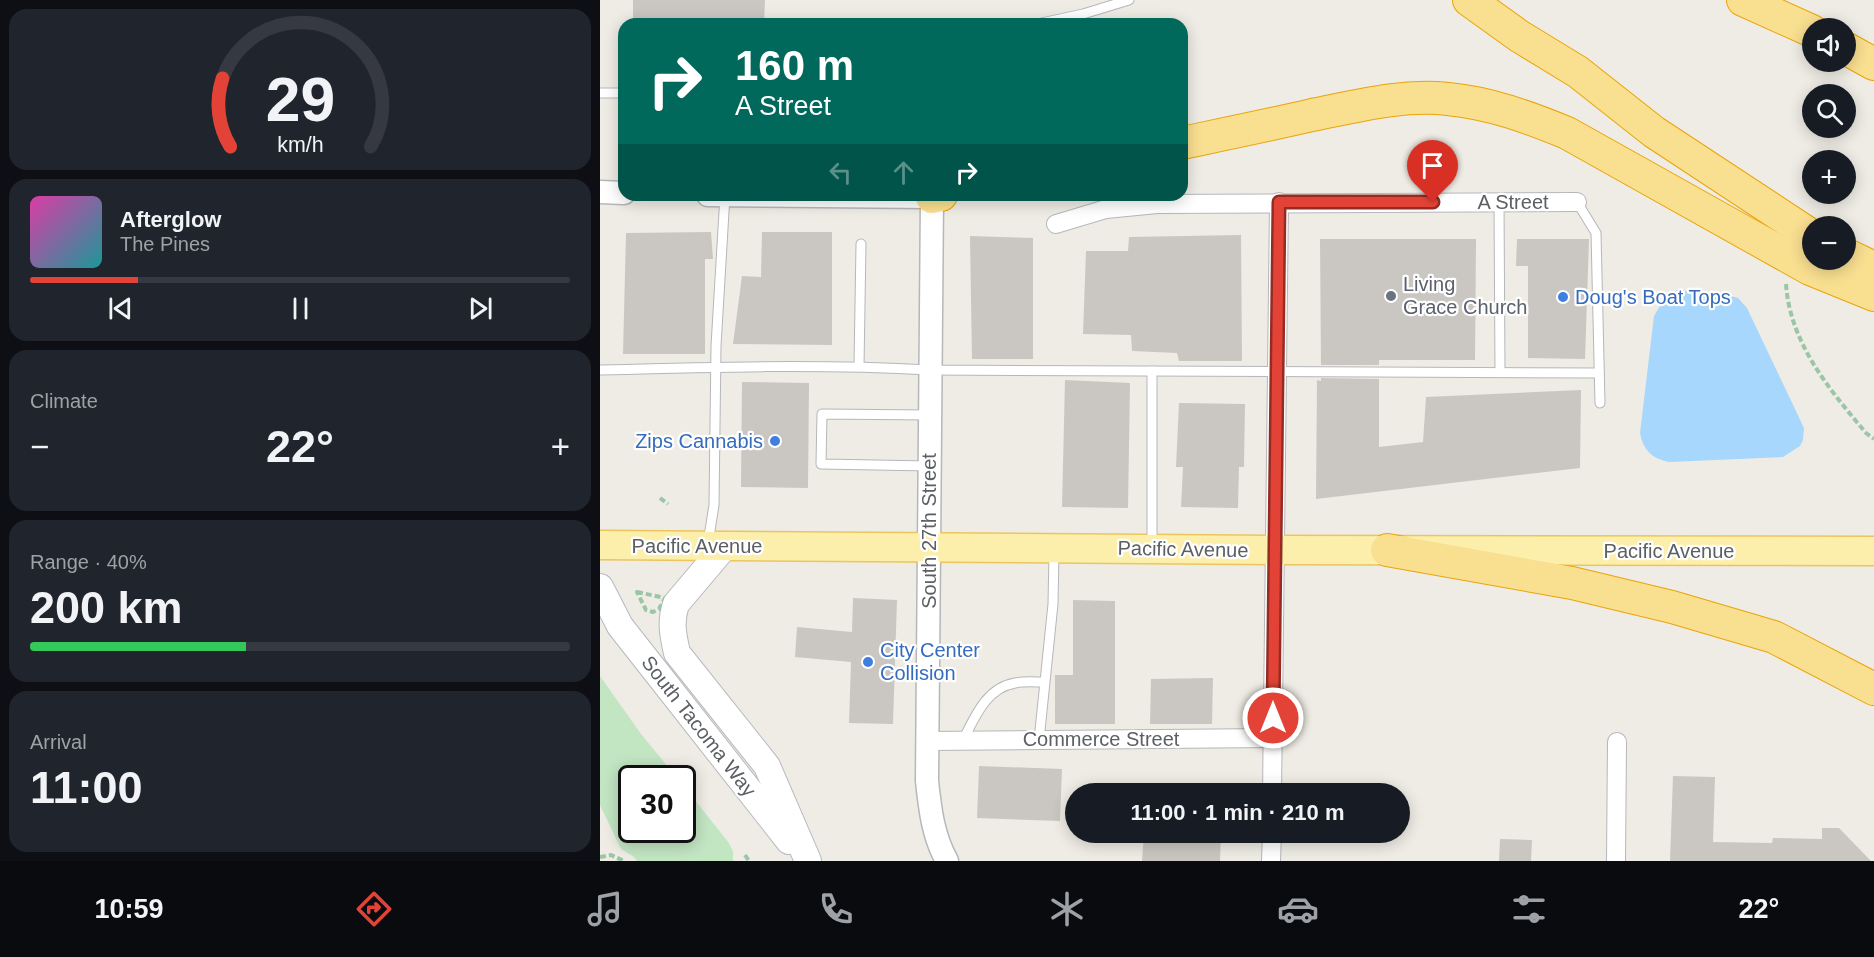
<!DOCTYPE html>
<meta charset="utf-8">
<style>
body{margin:0;font-family:Arial,sans-serif;background:#20242c;color:#f1f3f6;height:100vh;display:flex;flex-direction:column;font-size:22px;white-space:nowrap}
*{box-sizing:border-box;margin:0}
p{font-size:20px;color:#9ea1a6}
.icon{flex:none;width:33px;height:33px;fill:none;stroke:currentColor;stroke-width:2;stroke-linecap:round;stroke-linejoin:round}
.map{position:relative;flex:1;overflow:hidden}
.panel{display:flex;flex-direction:column;gap:9px;padding:9px;background:#0d0f14;width:600px}
.panel>*{flex:none}
.banner{position:absolute;left:18px;top:18px;width:570px;height:183px;border-radius:18px;box-shadow:0 3px 15px #0003;background:#00695c;color:#fff;overflow:hidden}
.fabs{position:absolute;left:1202px;top:18px;display:grid;gap:12px}
.fabs a{display:grid;place-items:center;width:54px;height:54px;border-radius:50%;background:#171b24;box-shadow:0 3px 15px #0003;font-size:30px}
.speed{position:absolute;left:18px;top:765px;display:flex;gap:12px;font-size:30px;font-weight:700;text-align:center}
.speed>*{display:grid;place-content:center;width:78px;height:78px;border-radius:50%;background:#171b24;box-shadow:0 3px 15px #0003;line-height:1}
.speed .limit{border:3px solid #111;border-radius:9px;background:#fff;color:#111}
.pin{position:absolute;display:grid;place-items:center;width:51px;height:51px;color:#fff;margin:-62px -26px;border-radius:50% 50% 50% 0;rotate:-45deg;box-shadow:0 0 6px #0007}
.pin .icon{rotate:45deg}
.me{position:absolute;width:66px;margin:-33px;rotate:0deg;stroke-linejoin:round;filter:drop-shadow(0 0 4px #0008)}
.turn{display:flex;align-items:center;gap:21px;height:126px;padding:0 18px;font-size:27px}
.turn .icon{width:78px;height:78px;stroke-width:2.5}
.turn b{display:block;font-size:42px;line-height:51px}
.lanes{display:flex;align-items:center;height:57px;padding:0 18px;background:#0003;justify-content:center;gap:30px;direction:ltr}
.lanes .off{opacity:.35}
.big{font-size:45px;font-weight:800;line-height:1.1}
.panel .card{flex:1;display:flex;flex-direction:column;justify-content:center;gap:9px;min-width:0;padding:0 21px;border-radius:18px;background:#20242c}
.panel .dial{align-items:center;gap:0}
.dial svg{height:156px;overflow:visible;fill:none;stroke:#363941;stroke-width:7;stroke-linecap:round;text-anchor:middle}
.dial text{fill:#f1f3f6;stroke:none}
.song{display:flex;align-items:center;gap:18px}
.cover{width:72px;height:72px;border-radius:9px;background:linear-gradient(135deg,hsl(320 70% 55%),hsl(180 70% 35%))}
.played{height:6px;border-radius:3px;background:linear-gradient(90deg,#e34336 20%,#363941 20%)}
.keys{display:flex;justify-content:space-around;direction:ltr}
.heat{display:flex;justify-content:space-between;align-items:center;font-size:33px;direction:ltr}
.charge{height:9px;border-radius:4px;background:linear-gradient(90deg,#34c759 40%,#363941 0)}
.trip{position:absolute;left:465px;top:783px;width:345px;height:60px;border-radius:30px;background:#171b24;box-shadow:0 3px 15px #0003;font-weight:800;line-height:60px;text-align:center}
.menu{display:flex;height:96px;justify-content:space-around;align-items:center;background:#090b0e;color:#9ea1a6}
.menu .icon{width:42px;height:42px}
.menu .on{color:#e34336}
.menu b{font-size:27px;color:#f1f3f6}
main{display:flex;flex:1;min-height:0}
.map>svg:first-child{display:block}
.green{fill:#c2e5c2}
.water{fill:#a7d7fc}
.building{fill:#cac7c2}
.lines{fill:none;stroke-linecap:round;stroke-linejoin:round}
.service-casing{stroke:#b5b7bb;stroke-width:11}
.minor-casing{stroke:#b5b7bb;stroke-width:20}
.tertiary-casing{stroke:#b5b7bb;stroke-width:25}
.secondary-casing{stroke:#b6b9be;stroke-width:28}
.primary-casing{stroke:#ecc55f;stroke-width:31}
.motorway-casing{stroke:#eaa408;stroke-width:34}
.path{stroke:#9bc5a7;stroke-width:4;stroke-dasharray:6 3;stroke-linecap:butt}
.service{stroke:#fff;stroke-width:9}
.minor{stroke:#fff;stroke-width:18}
.tertiary{stroke:#fff;stroke-width:22}
.secondary{stroke:#fff;stroke-width:26}
.primary{stroke:#fcefab;stroke-width:28}
.motorway{stroke:#f9df90;stroke-width:32}
.route-casing{stroke:#942c23;stroke-width:15}
.route{stroke:#e34336;stroke-width:10}
.worship-dot{fill:#6b7280;stroke:#fff;stroke-width:2}
.shop-dot{fill:#3f7fe0;stroke:#fff;stroke-width:2}
.labels{text-anchor:middle;stroke-width:4.5;stroke-linejoin:round;paint-order:stroke}
.street-label{font-size:20px;fill:#5c6064;stroke:#fff}
.worship-label{font-size:20px;fill:#5b616d;stroke:#fff;text-anchor:start}
.shop-label{font-size:20px;fill:#366cbe;stroke:#fff;text-anchor:start}
</style>
<main>
<section class="panel">
<div class="card dial"><svg viewBox="0 0 100 80">
<path d="M14 69A42 42 0 1 1 86 69"/>
<path d="M14 69A42 42 0 0 1 10 34" stroke="#e34336"/>
<text x="50" y="56" font-size="32" font-weight="700">29</text>
<text x="50" y="72" font-size="11">km/h</text>
</svg></div>
<div class="card">
<div class="song"><i class="cover"></i><div><b>Afterglow</b><p>The Pines</p></div></div>
<div class="played"></div>
<div class="keys"><svg class="icon" aria-label="previous" viewBox="0 0 24 24"><path d="M18 5L8 12l10 7zM5 5v14"/></svg><svg class="icon" aria-label="pause" viewBox="0 0 24 24"><path d="M8 5v14M16 5v14"/></svg><svg class="icon" aria-label="next" viewBox="0 0 24 24"><path d="M6 5l10 7-10 7zM19 5v14"/></svg></div>
</div>
<div class="card"><p>Climate</p>
<div class="heat"><a>−</a><b class="big">22°</b><a>+</a></div>
</div>
<div class="card"><p>Range · 40%</p><b class="big">200 km</b><div class="charge"></div></div>
<div class="card"><p>Arrival</p><b class="big">11:00</b></div>
</section>
<div class="map">
<svg width="1274" height="861" viewBox="0 0 1274 861">
<rect width="100%" height="100%" fill="#eeece4"/>
<polygon class="green" points="0,676 41,734 77,778 32,778 32,830 82,830 83,785 128,842 133,851 133,861 37,861 34,857 21,849 0,805"/>
<path class="water" d="M1077 290 1131 296 1138 298 1147 308 1204 428 1203 440 1200 446 1183 457 1069 462C1052 459 1043 450 1040 433L1054 316 1061 304Z"/>
<g class="building">
<polygon points="33,0 165,0 164,24 33,24"/>
<polygon points="111,232 113,259 105,259 105,354 23,354 26,233"/>
<polygon points="162,232 232,232 232,345 133,344 142,276 161,277"/>
<polygon points="641,235 642,361 579,361 577,353 532,351 531,335 483,334 486,251 528,251 529,237"/>
<polygon points="370,236 433,238 433,359 372,359"/>
<polygon points="720,239 876,239 875,360 779,360 779,365 721,365"/>
<polygon points="917,239 989,239 985,359 928,358 928,266 916,266"/>
<polygon points="721,378 779,379 779,447 823,442 826,397 981,390 980,468 716,499 717,380 721,381"/>
<polygon points="465,380 530,383 528,508 462,507"/>
<polygon points="142,382 209,383 208,488 141,487"/>
<polygon points="579,403 645,404 644,467 639,467 638,508 581,507 583,467 576,467"/>
<polygon points="253,598 297,600 293,724 249,723 251,662 195,657 197,627 252,632"/>
<polygon points="473,600 515,601 515,724 455,724 455,675 473,675"/>
<polygon points="613,678 612,724 550,724 551,679"/>
<polygon points="379,766 462,769 460,821 377,818"/>
<polygon points="1073,776 1115,777 1113,842 1172,843 1173,838 1222,839 1222,828 1239,828 1271,861 1070,861"/>
<polygon points="544,832 621,832 620,861 542,861"/>
<polygon points="900,839 932,840 931,861 899,861"/>
</g>
<g class="lines">
<g class="service-casing">
<g id="service">
<polyline points="437,24 483,14 529,0"/>
<polyline points="0,93 24,93"/>
<polyline points="899,202 900,372"/>
<polyline points="977,202 996,233 1000,403"/>
<polyline points="259,366 261,244"/>
<path d="M0 370C110 367 220 364 330 370L999 373"/>
<polyline points="330,466 221,464 222,414 330,415"/>
<polyline points="108,543 114,505 116,346 125,195"/>
<polyline points="552,546 552,371"/>
<path d="M363 740C375 717 386 688 415 683 425 681 435 682 444 682"/>
<polyline points="439,740 453,604 454,551"/>
</g>
</g>
<g class="minor-casing">
<g id="minor">
<polyline points="456,224 506,209 557,204 977,202"/>
<polyline points="328,741 673,738"/>
<polyline points="672,794 679,202"/>
<polyline points="671,861 672,832"/>
<polyline points="1016,861 1017,742"/>
</g>
</g>
<g class="tertiary-casing">
<g id="tertiary">
<polyline points="0,192 24,193"/>
<path d="M108 195 332 197 327 781C330 809 333 836 347 861"/>
</g>
</g>
<g class="secondary-casing">
<g id="secondary">
<path d="M125 546 76 604C70 622 73 635 77 653L167 766 208 861"/>
<polyline points="0,587 20,626 189,841"/>
</g>
</g>
<g class="primary-casing">
<polyline id="primary" points="0,545 674,550 1274,551"/>
</g>
<g class="motorway-casing">
<g id="motorway">
<polyline points="869,0 919,36 978,72 1054,132 1212,236"/>
<polyline points="1143,0 1212,31"/>
<polyline points="1245,48 1274,64"/>
<path d="M582 143C625 134 669 125 712 115 757 106 802 94 848 99 890 103 928 117 967 133L1210 269 1274 295"/>
<polyline points="332,197 341,195"/>
<polyline points="1245,254 1274,268"/>
<polyline points="787,550 972,583 1072,607 1174,637 1274,689"/>
</g>
</g>
<g class="path">
<path d="M1186 284C1190 343 1229 389 1266 433L1274 439"/>
<polyline points="60,498 68,504"/>
<polygon points="37,592 65,598 59,609 53,612 46,610"/>
<polyline points="145,855 149,861"/>
<polyline points="0,857 11,855 24,861"/>
</g>
<use href="#service" class="service"/>
<use href="#minor" class="minor"/>
<use href="#tertiary" class="tertiary"/>
<use href="#secondary" class="secondary"/>
<use href="#primary" class="primary"/>
<use href="#motorway" class="motorway"/>
</g>
<g class="lines">
<g class="route-casing">
<polyline id="route" points="673,718 679,202 833,202"/>
</g>
<use href="#route" class="route"/>
</g>
<circle class="worship-dot" cx="791" cy="296" r="6"/>
<g class="shop-dot">
<circle cx="963" cy="297" r="6"/>
<circle cx="175" cy="441" r="6"/>
<circle cx="268" cy="662" r="6"/>
</g>
<g class="labels">
<g class="street-label">
<text x="913" y="209">A Street</text>
<text transform="translate(329 531) rotate(-90)" y="7">South 27th Street</text>
<text x="97" y="553">Pacific Avenue</text>
<text transform="translate(583 549) rotate(1)" y="7">Pacific Avenue</text>
<text x="1069" y="558">Pacific Avenue</text>
<text transform="translate(99 726) rotate(52)" y="7">South Tacoma Way</text>
<text x="501" y="746">Commerce Street</text>
</g>
<g class="worship-label">
<text x="803" y="291">Living<tspan x="803" dy="23">Grace Church</tspan></text>
</g>
<g class="shop-label">
<text x="975" y="304">Doug's Boat Tops</text>
<text x="163" y="448" text-anchor="end">Zips Cannabis</text>
<text x="280" y="657">City Center<tspan x="280" dy="23">Collision</tspan></text>
</g>
</g>
</svg>
<div class="fabs">
<a><svg class="icon" aria-label="sound" viewBox="0 0 24 24"><path d="M4 9h4l5-4v14l-5-4H4zM17 9q2 3 0 6"/></svg></a>
<a><svg class="icon" aria-label="search" viewBox="0 0 24 24"><circle cx="10" cy="10" r="6"/><path d="M15 15l6 6"/></svg></a>
<a>+</a>
<a>−</a>
</div>
<div class="speed"><div class="limit">30</div></div>
<div class="pin" style="left:833px;top:202px;background:#d93025"><svg class="icon" aria-label="arrive" viewBox="0 0 24 24"><path d="M6 21V4h12l-3 4 3 4H6"/></svg></div>
<svg class="me" style="left:673px;top:718px" viewBox="-20 -20 40 40"><circle r="17" fill="#e34336" stroke="#fff" stroke-width="3"/><path d="M0-11L8 9 0 5-8 9z" fill="#fff"/></svg>
<div class="trip">11:00 · 1 min · 210 m</div>
<div class="banner">
<div class="turn"><svg class="icon" aria-label="right" viewBox="0 0 24 24"><path d="M7 20v-9h11M14 6l5 5-5 5"/></svg><div><b>160 m</b>A Street</div></div>
<div class="lanes"><svg class="icon off" aria-label="left" viewBox="0 0 24 24"><path d="M17 20v-9H6M10 6l-5 5 5 5"/></svg><svg class="icon off" aria-label="ahead" viewBox="0 0 24 24"><path d="M12 20V5M6 11l6-6 6 6"/></svg><svg class="icon" aria-label="right" viewBox="0 0 24 24"><path d="M7 20v-9h11M14 6l5 5-5 5"/></svg></div>
</div>
</div>
</main>
<nav class="menu">
<b>10:59</b>
<svg class="icon on" aria-label="directions" viewBox="0 0 24 24"><path d="M12 3l9 9-9 9-9-9zM9 14v-3h6M13 9l2 2-2 2"/></svg>
<svg class="icon" aria-label="music" viewBox="0 0 24 24"><path d="M9 18V5l10-2v13"/><circle cx="6" cy="18" r="3"/><circle cx="16" cy="16" r="3"/></svg>
<svg class="icon" aria-label="phone" viewBox="0 0 24 24"><path d="M5 4h4l2 5-3 2q2 4 5 5l2-3 5 2v4C11 20 4 13 5 4z"/></svg>
<svg class="icon" aria-label="climate" viewBox="0 0 24 24"><path d="M12 3v18M4 7l16 10M4 17L20 7"/></svg>
<svg class="icon" aria-label="car" viewBox="0 0 24 24"><path d="M5 17H2v-5l4-1 3-4h7l3 4 3 1v5h-3M9 17h6M6 11h13"/><circle cx="7" cy="17" r="2"/><circle cx="17" cy="17" r="2"/></svg>
<svg class="icon" aria-label="filters" viewBox="0 0 24 24"><path d="M4 7h16M4 17h16"/><circle cx="9" cy="7" r="2"/><circle cx="15" cy="17" r="2"/></svg>
<b>22°</b>
</nav>
